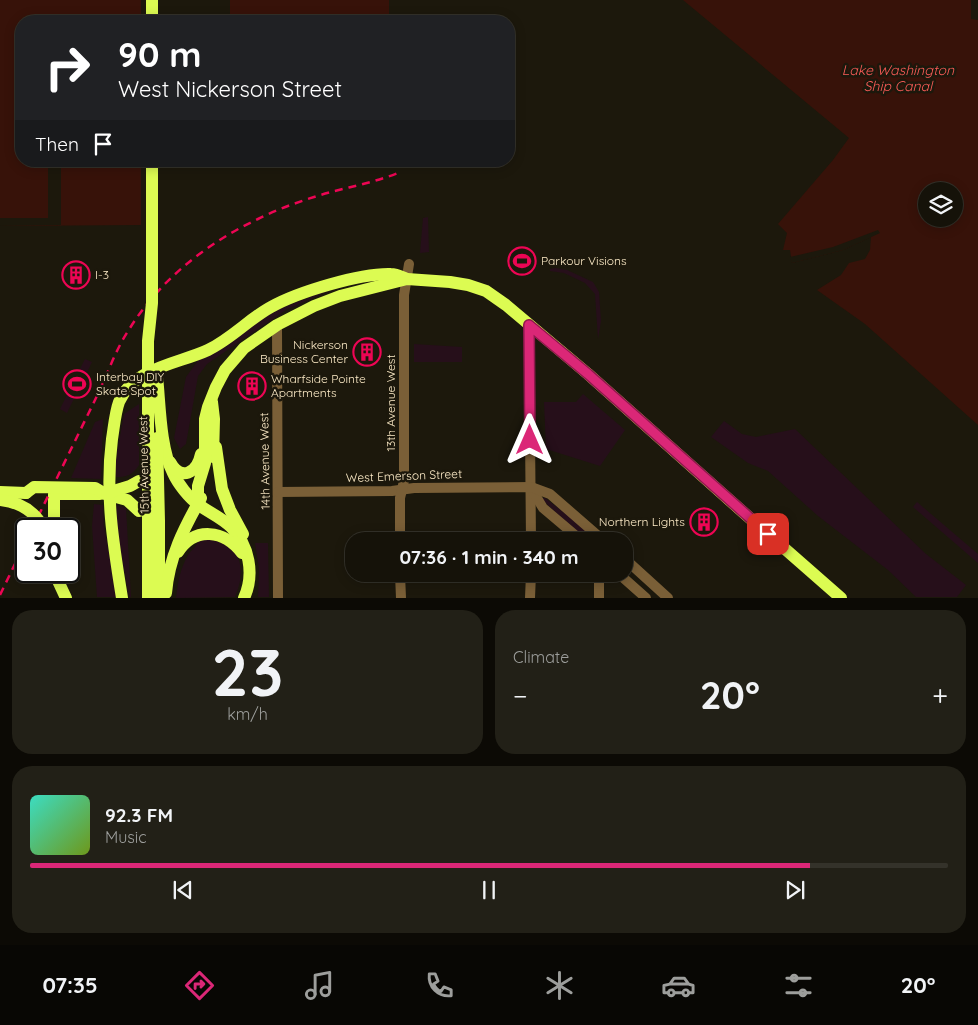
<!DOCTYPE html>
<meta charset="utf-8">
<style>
body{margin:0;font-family:Quicksand,sans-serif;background:#222017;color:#f1f3f6;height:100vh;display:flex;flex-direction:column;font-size:19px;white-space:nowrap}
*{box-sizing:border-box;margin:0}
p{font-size:16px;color:#9d9e9c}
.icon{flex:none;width:28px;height:28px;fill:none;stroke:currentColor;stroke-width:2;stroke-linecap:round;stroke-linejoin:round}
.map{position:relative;height:598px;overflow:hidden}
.details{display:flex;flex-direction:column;gap:12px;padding:12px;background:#0c0a05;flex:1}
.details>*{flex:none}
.top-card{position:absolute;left:15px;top:15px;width:500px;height:152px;border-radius:20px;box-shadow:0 2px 12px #0003,0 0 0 1px #34322a;background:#202124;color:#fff;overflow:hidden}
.fabs{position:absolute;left:918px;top:182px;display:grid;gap:10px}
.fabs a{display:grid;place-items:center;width:45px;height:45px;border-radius:50%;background:#151209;box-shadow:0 2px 12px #0003,0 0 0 1px #34322a;font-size:25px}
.speed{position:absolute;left:15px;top:518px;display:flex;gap:10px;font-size:25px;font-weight:700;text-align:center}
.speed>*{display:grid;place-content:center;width:65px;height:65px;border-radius:50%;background:#151209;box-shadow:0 2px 12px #0003,0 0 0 1px #34322a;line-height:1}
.speed .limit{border:2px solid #111;border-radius:8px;background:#fff;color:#111}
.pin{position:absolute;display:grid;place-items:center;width:42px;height:42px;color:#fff;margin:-21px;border-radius:10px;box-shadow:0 2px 8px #0006}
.me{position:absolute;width:55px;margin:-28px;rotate:0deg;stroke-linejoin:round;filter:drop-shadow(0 0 4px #0008)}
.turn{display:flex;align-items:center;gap:18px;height:105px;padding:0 20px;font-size:22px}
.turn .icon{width:65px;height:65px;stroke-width:2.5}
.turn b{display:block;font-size:35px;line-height:42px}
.then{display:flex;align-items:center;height:48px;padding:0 20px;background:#0003;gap:10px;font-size:19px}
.big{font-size:38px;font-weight:800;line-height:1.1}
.details .tile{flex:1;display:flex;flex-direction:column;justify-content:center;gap:8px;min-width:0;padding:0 18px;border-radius:20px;background:#222017}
.details .dial{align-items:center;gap:0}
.dial b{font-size:65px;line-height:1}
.song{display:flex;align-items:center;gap:15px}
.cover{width:60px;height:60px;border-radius:8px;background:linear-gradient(135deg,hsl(170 70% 55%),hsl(80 70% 35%))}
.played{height:5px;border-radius:2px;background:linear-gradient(90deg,#db2777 85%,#34322a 85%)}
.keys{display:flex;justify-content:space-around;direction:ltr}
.heat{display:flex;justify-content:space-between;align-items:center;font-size:28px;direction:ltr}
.details .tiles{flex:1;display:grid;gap:12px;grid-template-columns:1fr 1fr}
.tile:last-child{grid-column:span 2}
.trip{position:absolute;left:345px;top:532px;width:288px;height:50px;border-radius:20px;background:#151209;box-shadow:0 2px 12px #0003,0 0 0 1px #34322a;font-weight:800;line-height:50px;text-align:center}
.dock{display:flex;height:80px;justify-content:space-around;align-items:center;background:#080704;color:#9d9e9c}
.dock .icon{width:35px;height:35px}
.dock .selected{color:#db2777}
.dock b{font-size:22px;color:#f1f3f6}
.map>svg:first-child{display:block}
.green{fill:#260f1a}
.water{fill:#371209;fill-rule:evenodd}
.pier{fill:#1c180c}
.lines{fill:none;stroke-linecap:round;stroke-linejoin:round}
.minor{stroke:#7a5f37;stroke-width:10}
.major{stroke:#dcfb52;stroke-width:12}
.rail{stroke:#ed0554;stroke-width:2.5;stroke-dasharray:8 6;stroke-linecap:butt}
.major-bridge{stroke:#dcfb52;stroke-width:12}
.route-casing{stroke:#8e194d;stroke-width:12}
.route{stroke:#db2777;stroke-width:9}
.labels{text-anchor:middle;stroke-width:5;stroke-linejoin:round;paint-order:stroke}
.poi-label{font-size:12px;fill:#feecc8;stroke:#1c180c;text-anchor:start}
.street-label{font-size:12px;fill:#feecc8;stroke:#1c180c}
.water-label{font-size:14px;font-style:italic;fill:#fb5c58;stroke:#1c180c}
</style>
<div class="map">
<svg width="978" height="598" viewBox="0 0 978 598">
<rect width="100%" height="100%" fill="#1c180c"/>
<g class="green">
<polygon points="428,217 429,252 420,253 423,218"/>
<polygon points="555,268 567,270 593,282 599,292 601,321 598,339 595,294 585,283 564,273 550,271 550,269"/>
<polygon points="345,284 286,310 207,364 198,376 186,444 180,449 174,438 186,377 200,358 268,313"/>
<polygon points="414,344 462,347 462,362 414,362"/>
<polygon points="85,359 92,362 67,413 60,409"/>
<polygon points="583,394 625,430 600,466 546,449 544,402 576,402"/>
<path d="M139 404V465C132 475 128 477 116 477L114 470 124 414Z"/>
<polygon points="103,419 101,479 71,478 95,422"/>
<polygon points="724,421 742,434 756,437 795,429 926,554 966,585 957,597 916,597 888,570 818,516 768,471 748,463 711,437"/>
<polygon points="541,498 545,498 601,541 589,541 552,509"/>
<polygon points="917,502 978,554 978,563 913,507"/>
<polygon points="94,504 103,505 104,527 118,597 97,597 92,526"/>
<polygon points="116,505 126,508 131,597 129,597 118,541"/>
<path d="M208 538C214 540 222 541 227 544 245 558 243 579 235 597L176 598C178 582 180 569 188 555 192 549 197 547 199 539Z"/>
<polygon points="255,543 268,543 269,597 258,597 259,569"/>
</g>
<g class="water">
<polygon points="0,0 141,0 141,21 21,21 21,161 141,161 141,225 0,226"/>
<rect x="230" y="0" width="159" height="21"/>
<path d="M683 0H971V19L978 20V425L865 324 817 290 841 275 849 263 865 259 870 250 871 237 843 250 792 263 790 250H783L787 233 778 224 833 160 849 138ZM926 191H954V219H926Z"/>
</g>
<g class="pier">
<polygon points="48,161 61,161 61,225 0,226 0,218 48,218"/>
<polygon points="878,230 880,233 843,250 792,263 790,257 833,247"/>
</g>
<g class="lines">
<g class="minor">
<polyline points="277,325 278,598"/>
<polyline points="529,325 531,541"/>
<polyline points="531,488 543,508 582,541"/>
<polyline points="278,492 392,491 414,488 531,487 550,494 604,541"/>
<polyline points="400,541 400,498 404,481 404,295 409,264"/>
<polyline points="624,558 668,598"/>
<polyline points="400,574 401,598"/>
<polyline points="599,574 599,598"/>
<polyline points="619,574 646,598"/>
<polyline points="530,598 531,574"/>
</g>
<g class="major">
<polyline points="152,0 152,21"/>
<path d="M157 376C160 404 160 448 173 473 178 484 189 498 199 505 210 513 222 518 231 527 249 545 255 574 244 598"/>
<polyline points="212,402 214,419 213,457"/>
<polyline points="157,438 159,521 159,598"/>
<polyline points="216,447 222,489 230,510 243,534"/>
<path d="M170 462C181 482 197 473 201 454"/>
<polyline points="0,492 26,493"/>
<polyline points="198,504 198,486 205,463 205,419 208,407 216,387 225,370 244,348 277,325 314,306 340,296 407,279 450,282 468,285 486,291 506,305 588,374 744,513 841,598"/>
<polyline points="54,529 54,494 100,494"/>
<path d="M178 552C195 526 224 530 242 553"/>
<polyline points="55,571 59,583 66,598"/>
<path d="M166 593C169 557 184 528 201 498"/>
<path d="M122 598C113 543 105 494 112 439 114 427 115 413 119 402 134 367 178 364 208 350 231 339 249 319 271 307 298 292 360 273 391 274 395 274 400 276 405 278"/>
<polyline points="148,598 148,424"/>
</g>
<g class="rail">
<path d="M32 529C53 486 74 443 95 400 107 376 115 350 130 328 160 280 207 243 258 219 276 210 295 203 314 197 342 188 370 184 398 173"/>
<polyline points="0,595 26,541"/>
</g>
<g class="major-bridge">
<polyline points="148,424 148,341 152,303 152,161"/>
<polyline points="26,493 34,487 95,488 105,494 127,500 139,511"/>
<polyline points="107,493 130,486 139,481"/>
<path d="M0 500C19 502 35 511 44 529"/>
</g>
</g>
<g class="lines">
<g class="route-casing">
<polyline id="route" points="530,440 529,325 588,374 768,534"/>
</g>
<use href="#route" class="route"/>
</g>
<defs>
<g id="stadium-ring" transform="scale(1.4375)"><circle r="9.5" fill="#1c180c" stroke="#ed0554" stroke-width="1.5"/><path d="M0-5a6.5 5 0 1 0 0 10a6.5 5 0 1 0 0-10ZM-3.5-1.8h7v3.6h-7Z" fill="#ed0554"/></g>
<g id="building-ring" transform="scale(1.4375)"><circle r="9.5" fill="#1c180c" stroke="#ed0554" stroke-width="1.5"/><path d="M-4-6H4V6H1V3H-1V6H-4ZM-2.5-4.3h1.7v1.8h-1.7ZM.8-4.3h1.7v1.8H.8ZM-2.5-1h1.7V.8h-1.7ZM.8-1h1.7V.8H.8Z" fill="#ed0554"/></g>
</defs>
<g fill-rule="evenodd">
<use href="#stadium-ring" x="522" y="261"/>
<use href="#building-ring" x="76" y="275"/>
<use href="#building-ring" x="367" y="352"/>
<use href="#stadium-ring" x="77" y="384"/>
<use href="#building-ring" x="252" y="386"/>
<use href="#building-ring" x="704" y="522"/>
</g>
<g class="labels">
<g class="poi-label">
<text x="541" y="265">Parkour Visions</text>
<text x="95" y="279">I-3</text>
<text x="348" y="349" text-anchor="end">Nickerson<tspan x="348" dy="14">Business Center</tspan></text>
<text x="96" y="381">Interbay DIY<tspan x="96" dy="14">Skate Spot</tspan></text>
<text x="271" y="383">Wharfside Pointe<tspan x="271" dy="14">Apartments</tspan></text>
<text x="685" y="526" text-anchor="end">Northern Lights</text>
</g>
<g class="street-label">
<text transform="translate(391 403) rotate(-90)" y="4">13th Avenue West</text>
<text transform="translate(265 461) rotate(-91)" y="4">14th Avenue West</text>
<text transform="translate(144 465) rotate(-91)" y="4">15th Avenue West</text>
<text transform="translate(404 476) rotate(-2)" y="4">West Emerson Street</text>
</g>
<g class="water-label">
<text x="898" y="75">Lake Washington<tspan x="898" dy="16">Ship Canal</tspan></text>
</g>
</g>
</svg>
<div class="fabs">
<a><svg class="icon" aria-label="layers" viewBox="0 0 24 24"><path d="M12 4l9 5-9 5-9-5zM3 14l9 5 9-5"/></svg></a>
</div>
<div class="speed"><div class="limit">30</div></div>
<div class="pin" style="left:768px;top:534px;background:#d93025"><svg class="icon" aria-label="arrive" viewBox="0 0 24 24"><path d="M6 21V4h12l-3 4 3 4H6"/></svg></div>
<svg class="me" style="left:530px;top:440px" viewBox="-20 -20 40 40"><path d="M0-17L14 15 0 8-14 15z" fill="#db2777" stroke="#fff" stroke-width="4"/></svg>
<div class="trip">07:36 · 1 min · 340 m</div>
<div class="top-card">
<div class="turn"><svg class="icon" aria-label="right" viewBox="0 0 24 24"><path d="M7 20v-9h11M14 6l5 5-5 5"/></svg><div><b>90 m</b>West Nickerson Street</div></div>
<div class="then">Then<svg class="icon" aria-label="arrive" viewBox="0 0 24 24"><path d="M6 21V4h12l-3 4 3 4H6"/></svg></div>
</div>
</div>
<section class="details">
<div class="tiles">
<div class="tile dial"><b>23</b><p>km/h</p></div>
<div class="tile"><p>Climate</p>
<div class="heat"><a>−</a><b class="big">20°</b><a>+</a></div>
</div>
<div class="tile">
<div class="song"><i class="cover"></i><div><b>92.3 FM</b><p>Music</p></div></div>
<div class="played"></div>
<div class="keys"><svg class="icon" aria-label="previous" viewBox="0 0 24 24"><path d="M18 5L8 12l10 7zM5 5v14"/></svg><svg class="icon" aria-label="pause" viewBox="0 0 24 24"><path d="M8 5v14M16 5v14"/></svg><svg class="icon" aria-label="next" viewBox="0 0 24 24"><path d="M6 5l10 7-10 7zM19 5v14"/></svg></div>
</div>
</div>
</section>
<nav class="dock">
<b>07:35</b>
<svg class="icon selected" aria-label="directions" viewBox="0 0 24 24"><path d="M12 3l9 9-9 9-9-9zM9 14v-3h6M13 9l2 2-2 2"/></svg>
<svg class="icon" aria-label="music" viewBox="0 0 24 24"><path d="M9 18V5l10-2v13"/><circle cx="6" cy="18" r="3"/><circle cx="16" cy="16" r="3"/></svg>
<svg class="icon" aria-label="phone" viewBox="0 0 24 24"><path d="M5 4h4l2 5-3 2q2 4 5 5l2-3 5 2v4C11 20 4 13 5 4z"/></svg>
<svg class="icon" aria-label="climate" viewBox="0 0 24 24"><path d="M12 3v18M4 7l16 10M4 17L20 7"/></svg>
<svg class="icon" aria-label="car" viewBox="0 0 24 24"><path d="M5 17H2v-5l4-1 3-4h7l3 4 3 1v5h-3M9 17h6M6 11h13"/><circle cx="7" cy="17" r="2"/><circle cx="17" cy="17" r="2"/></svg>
<svg class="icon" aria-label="filters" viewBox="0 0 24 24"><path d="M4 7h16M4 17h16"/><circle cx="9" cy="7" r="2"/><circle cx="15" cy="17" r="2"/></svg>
<b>20°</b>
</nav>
